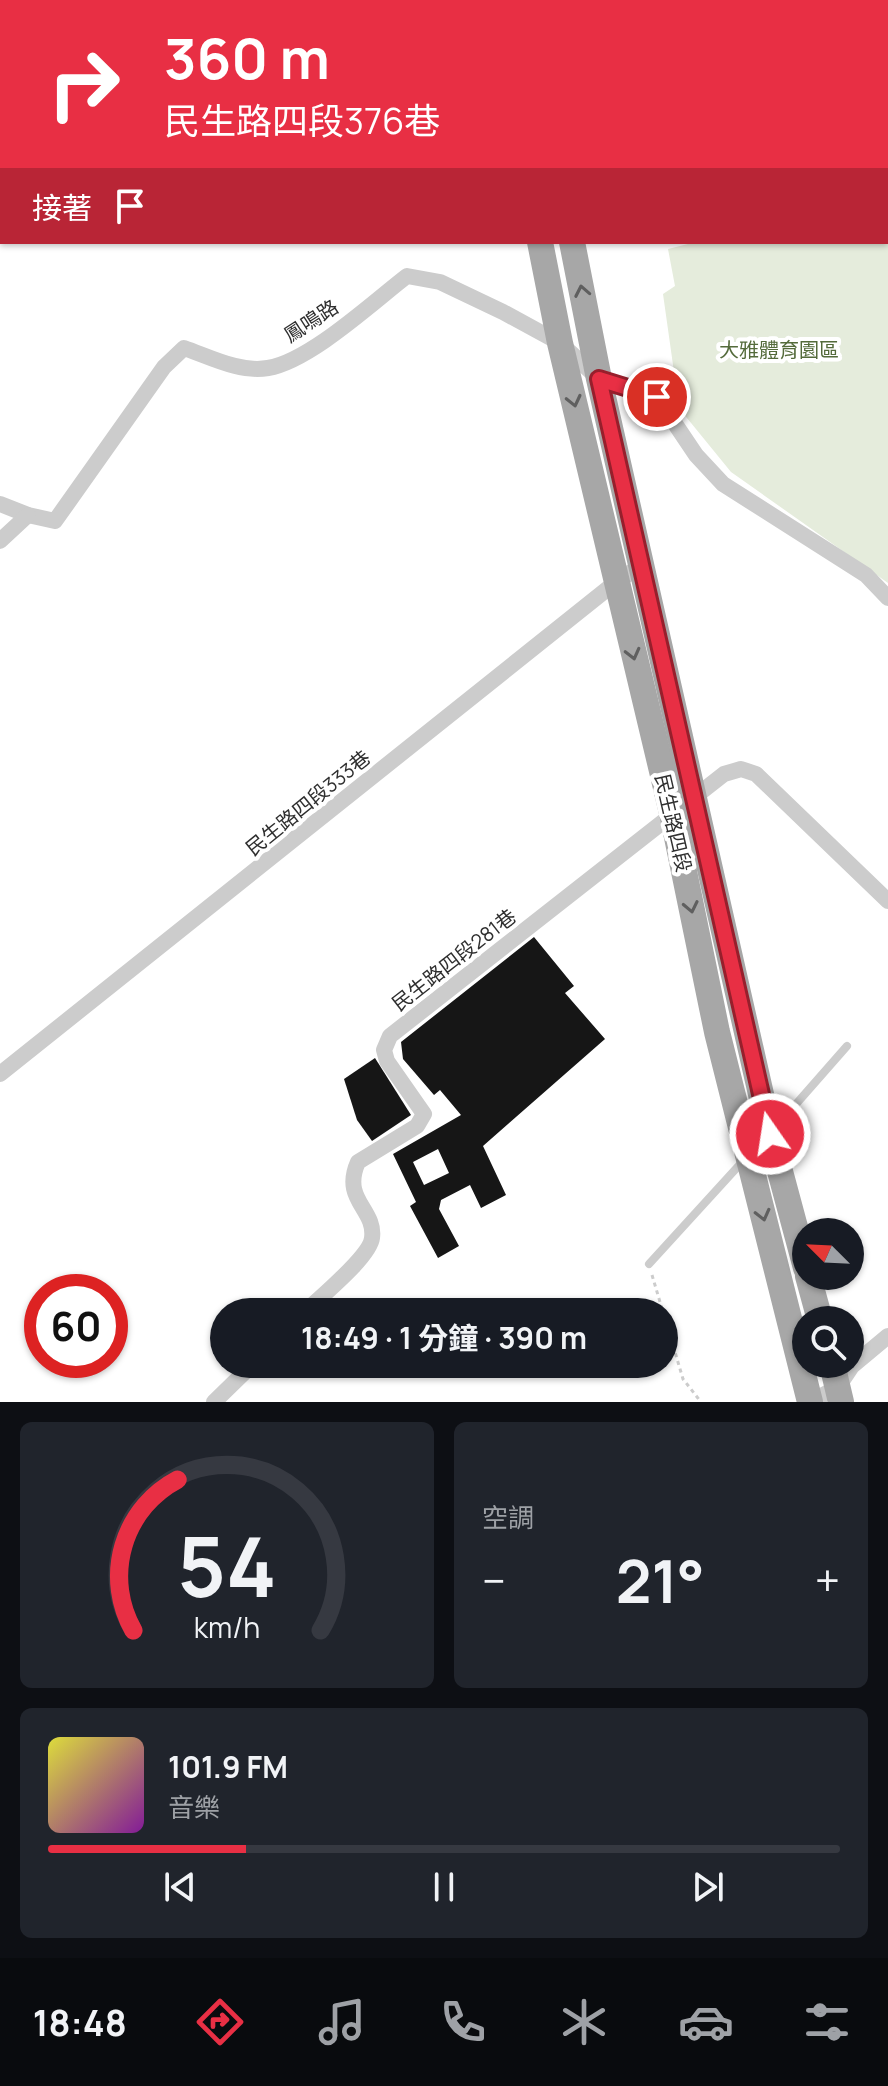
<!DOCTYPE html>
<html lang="zh-TW">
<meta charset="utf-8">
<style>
body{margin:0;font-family:Manrope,"Noto Sans TC",sans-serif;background:#20242c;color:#f1f3f6;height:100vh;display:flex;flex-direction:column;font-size:30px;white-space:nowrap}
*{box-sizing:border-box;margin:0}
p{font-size:26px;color:#9ea1a6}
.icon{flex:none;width:44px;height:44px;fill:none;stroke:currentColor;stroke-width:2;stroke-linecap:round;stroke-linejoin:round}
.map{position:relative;height:1402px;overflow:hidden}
.panel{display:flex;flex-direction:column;gap:20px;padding:20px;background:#0d0f14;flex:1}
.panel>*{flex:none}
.hud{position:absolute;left:0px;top:0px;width:888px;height:244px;box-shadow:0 2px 6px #0004;background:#e82f44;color:#fff;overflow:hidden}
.needle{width:52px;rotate:294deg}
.buttons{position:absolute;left:792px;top:1218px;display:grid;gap:16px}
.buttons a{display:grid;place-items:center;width:72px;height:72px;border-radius:50%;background:#171b24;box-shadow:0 2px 6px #0004;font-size:40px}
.speed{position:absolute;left:24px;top:1274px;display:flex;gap:16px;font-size:40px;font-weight:700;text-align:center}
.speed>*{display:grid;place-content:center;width:104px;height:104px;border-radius:50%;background:#171b24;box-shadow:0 2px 6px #0004;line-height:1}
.speed .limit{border:12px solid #d22;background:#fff;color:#111}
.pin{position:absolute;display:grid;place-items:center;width:68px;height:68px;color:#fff;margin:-34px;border:4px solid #fff;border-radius:50%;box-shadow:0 2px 8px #0007}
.me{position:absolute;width:88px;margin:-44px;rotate:347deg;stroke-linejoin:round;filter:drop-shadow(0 0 6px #0008)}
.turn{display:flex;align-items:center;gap:28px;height:168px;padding:0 32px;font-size:36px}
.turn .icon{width:104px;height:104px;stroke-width:2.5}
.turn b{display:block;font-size:56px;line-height:68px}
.then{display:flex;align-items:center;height:76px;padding:0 32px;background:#0003;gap:16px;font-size:30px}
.big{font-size:60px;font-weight:700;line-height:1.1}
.panel .widget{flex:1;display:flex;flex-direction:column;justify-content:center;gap:12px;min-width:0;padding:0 28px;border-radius:12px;background:#20242c}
.panel .dial{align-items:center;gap:0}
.dial svg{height:208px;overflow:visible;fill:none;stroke:#363941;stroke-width:7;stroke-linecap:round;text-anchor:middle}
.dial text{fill:#f1f3f6;stroke:none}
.song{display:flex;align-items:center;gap:24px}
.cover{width:96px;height:96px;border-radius:12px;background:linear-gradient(135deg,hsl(60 70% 55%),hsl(290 70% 35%))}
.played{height:8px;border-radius:4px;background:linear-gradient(90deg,#e82f44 25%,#363941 25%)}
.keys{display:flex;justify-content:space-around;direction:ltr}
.heat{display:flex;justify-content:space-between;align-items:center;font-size:44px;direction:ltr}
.panel .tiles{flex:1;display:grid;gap:20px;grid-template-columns:1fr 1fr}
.widget:last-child{grid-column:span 2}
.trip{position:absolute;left:210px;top:1298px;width:468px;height:80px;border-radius:40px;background:#171b24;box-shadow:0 2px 6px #0004;font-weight:700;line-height:80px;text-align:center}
.tab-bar{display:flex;height:128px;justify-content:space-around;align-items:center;background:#090b0e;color:#9ea1a6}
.tab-bar .icon{width:56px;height:56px}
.tab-bar .current{color:#e82f44}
.tab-bar b{font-size:36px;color:#f1f3f6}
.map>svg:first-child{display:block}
.green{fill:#e5ecdc}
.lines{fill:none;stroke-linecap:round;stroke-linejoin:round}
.stream{stroke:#c8e0ec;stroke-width:4}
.building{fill:#161616;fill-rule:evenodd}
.path{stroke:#ccc;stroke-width:3;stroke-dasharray:4 4;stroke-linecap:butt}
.service{stroke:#ccc;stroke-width:8}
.minor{stroke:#ccc;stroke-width:16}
.primary{stroke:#a7a7a7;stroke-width:26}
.oneway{stroke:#5f5f5f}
.route-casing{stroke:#971f2c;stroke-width:20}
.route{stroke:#e82f44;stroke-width:14}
.labels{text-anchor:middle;stroke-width:8;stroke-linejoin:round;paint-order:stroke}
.street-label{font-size:20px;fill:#2f2f2f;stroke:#fff}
.park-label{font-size:20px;fill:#546b3b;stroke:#fff}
</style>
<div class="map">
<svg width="888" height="1402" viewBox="0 0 888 1402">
<rect width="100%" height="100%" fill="#fff"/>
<polygon class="green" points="886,57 888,59 888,583 731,472 656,380 674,372 663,294 675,286 668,249 696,242 886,242"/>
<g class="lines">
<g class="stream">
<polyline points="256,0 256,2"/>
<polyline points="704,0 707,2"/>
<polyline points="822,0 825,2"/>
<polyline points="805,2 807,0"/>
</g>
</g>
<g class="building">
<path d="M534 937 574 986 565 993 605 1039 483 1146 506 1195 481 1208 470 1185 441 1200 439 1209 459 1246 438 1258 410 1206 416 1202 393 1154 461 1115 440 1090 434 1095 403 1059 401 1042ZM438 1149 449 1173 424 1185 413 1162Z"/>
<polygon points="375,1058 411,1115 372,1141 357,1120 344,1079"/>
</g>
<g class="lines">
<g class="path">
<polyline points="652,1275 663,1312"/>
<polyline points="664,1315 683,1379 701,1402"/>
</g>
<g class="service">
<polyline points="775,1128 847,1046"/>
<polyline points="649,1264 743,1161"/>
</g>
<g class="minor">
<polyline points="834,0 835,2"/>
<polyline points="15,2 18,0"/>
<polyline points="0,15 2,13"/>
<polyline points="886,54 888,56"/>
<path d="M0 504 28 515 55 521 164 367 184 348C210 357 240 373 268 368 310 361 373 302 407 276L440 282 503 312 560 343 599 379 657 397 696 455 723 484 866 575 888 598"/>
<polyline points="0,541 28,515"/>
<polyline points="0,1074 616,582 642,565"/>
<path d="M305 1312C320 1297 370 1257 372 1238 376 1209 341 1200 358 1162L417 1126 424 1114 387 1061 384 1050 390 1036 724 774 741 769 756 774 888 901"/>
<polyline points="214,1402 253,1364"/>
<polyline points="810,1402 838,1387 852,1366 888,1336"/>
</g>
<g class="primary">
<polyline points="491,0 492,2"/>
<polyline points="523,0 524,2"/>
<polyline points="540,242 560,343 672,813 717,1032 810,1402"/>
<polyline points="572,242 599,379 770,1134 806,1268"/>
<polyline points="808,1276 820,1320"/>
<polyline points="832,1364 841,1402"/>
</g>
</g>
<defs><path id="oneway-chevron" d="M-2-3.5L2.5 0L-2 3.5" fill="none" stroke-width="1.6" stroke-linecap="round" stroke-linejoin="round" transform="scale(2)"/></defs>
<g class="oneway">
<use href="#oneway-chevron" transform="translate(582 291) rotate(-101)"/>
<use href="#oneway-chevron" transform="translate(574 401) rotate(77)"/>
<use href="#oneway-chevron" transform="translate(633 654) rotate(76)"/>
<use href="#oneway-chevron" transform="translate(691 907) rotate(78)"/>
<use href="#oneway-chevron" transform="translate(763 1215) rotate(76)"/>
</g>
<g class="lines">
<g class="route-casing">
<polyline id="route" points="657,397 599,379 770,1134"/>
</g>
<use href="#route" class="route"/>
</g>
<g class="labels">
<g class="street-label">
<text transform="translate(311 321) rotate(-33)" y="7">鳳鳴路</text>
<text transform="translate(308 803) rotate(-39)" y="7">民生路四段333巷</text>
<text transform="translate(673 823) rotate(77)" y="7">民生路四段</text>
<text transform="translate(454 960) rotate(-38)" y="7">民生路四段281巷</text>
</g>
<g class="park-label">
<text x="779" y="357">大雅體育園區</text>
</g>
</g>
</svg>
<div class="buttons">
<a><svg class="needle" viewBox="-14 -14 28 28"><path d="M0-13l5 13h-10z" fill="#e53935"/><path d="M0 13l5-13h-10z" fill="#9ea1a6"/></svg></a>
<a><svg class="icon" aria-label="search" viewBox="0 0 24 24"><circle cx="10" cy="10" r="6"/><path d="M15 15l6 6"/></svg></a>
</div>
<div class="speed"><div class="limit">60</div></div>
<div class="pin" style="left:657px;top:397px;background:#d93025"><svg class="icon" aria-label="arrive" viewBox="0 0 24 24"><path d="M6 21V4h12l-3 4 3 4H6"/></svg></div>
<svg class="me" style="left:770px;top:1134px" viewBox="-20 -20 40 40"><circle r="17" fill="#e82f44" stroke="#fff" stroke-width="3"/><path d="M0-11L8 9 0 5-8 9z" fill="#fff"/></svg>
<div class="trip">18:49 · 1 分鐘 · 390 m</div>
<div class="hud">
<div class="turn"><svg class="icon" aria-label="right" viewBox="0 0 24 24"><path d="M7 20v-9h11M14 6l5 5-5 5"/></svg><div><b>360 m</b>民生路四段376巷</div></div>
<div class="then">接著<svg class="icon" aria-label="arrive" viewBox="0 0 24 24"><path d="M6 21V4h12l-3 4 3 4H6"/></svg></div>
</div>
</div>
<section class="panel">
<div class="tiles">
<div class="widget dial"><svg viewBox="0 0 100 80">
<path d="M14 69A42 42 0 1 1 86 69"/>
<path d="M14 69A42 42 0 0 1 31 11" stroke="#e82f44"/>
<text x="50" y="56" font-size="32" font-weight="700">54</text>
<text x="50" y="72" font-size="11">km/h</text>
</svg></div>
<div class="widget"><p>空調</p>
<div class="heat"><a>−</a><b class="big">21°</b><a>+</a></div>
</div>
<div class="widget">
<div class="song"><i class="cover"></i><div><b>101.9 FM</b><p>音樂</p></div></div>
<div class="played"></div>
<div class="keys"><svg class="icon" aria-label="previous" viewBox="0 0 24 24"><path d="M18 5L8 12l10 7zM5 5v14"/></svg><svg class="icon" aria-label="pause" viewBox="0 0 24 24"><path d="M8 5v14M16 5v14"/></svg><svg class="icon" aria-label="next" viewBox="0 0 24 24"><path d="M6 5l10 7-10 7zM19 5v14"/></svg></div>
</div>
</div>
</section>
<nav class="tab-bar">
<b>18:48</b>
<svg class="icon current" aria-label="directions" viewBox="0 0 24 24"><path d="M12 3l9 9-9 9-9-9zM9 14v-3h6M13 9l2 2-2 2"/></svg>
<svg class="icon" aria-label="music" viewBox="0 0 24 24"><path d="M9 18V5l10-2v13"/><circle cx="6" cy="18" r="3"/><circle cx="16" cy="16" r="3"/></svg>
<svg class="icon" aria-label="phone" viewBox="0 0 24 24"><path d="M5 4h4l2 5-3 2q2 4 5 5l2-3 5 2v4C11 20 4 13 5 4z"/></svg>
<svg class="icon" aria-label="climate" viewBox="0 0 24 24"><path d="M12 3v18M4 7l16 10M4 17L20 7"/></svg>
<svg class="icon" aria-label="car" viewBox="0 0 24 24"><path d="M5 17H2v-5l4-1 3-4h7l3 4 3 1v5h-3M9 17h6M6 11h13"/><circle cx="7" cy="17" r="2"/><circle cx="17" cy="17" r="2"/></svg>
<svg class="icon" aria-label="filters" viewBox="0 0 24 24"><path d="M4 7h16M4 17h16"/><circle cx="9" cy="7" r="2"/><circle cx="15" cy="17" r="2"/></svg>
</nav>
